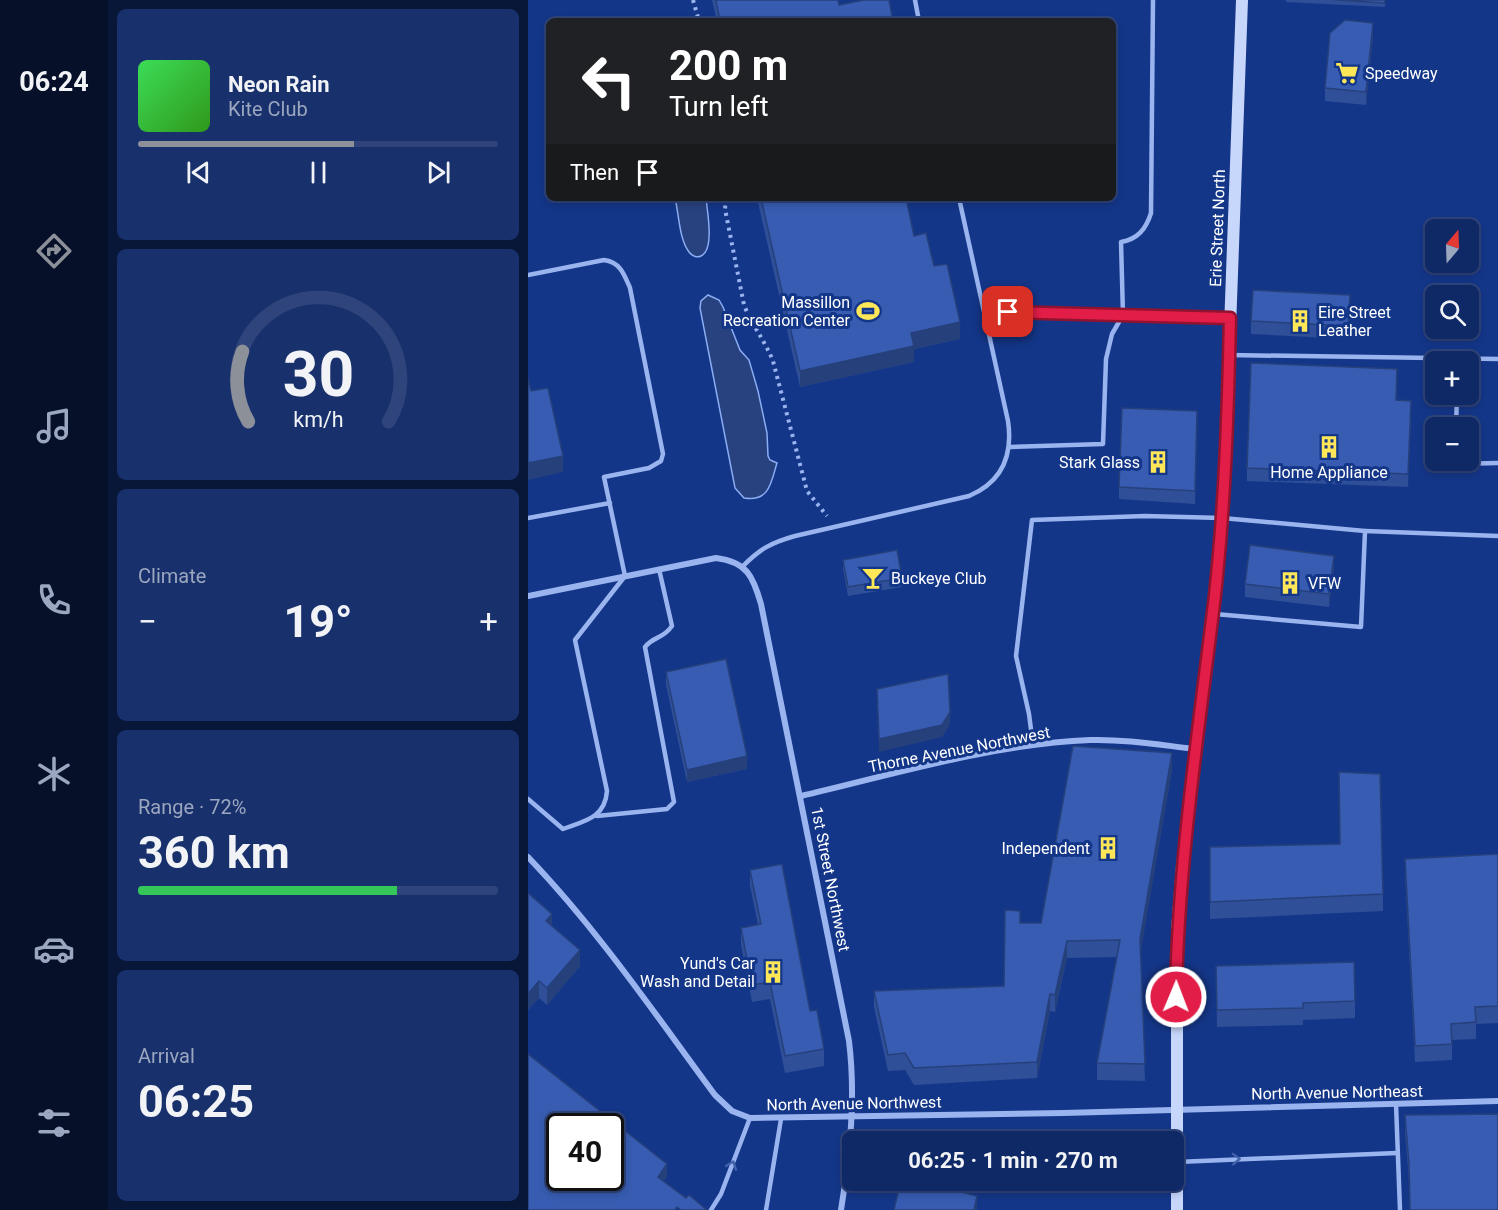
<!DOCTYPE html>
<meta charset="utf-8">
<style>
body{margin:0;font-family:Roboto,sans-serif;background:#18306c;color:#f1f3f6;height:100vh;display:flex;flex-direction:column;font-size:22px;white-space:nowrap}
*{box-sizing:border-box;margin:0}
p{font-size:20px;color:#9ba6bf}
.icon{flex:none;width:33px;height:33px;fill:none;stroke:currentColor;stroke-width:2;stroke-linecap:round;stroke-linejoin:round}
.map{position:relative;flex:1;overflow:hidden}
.sheet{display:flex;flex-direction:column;gap:9px;padding:9px;background:#081638;width:420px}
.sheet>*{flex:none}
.banner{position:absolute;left:18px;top:18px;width:570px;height:183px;border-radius:9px;box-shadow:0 3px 9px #0003,0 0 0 2px #2f447a;background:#202124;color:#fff;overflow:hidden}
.needle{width:39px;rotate:19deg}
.controls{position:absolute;left:897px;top:219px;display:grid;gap:12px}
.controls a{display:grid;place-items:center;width:54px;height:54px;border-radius:9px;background:#0f2866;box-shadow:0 3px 9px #0003,0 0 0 2px #2f447a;font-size:30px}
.speed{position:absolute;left:18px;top:1113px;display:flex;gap:12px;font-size:30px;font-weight:700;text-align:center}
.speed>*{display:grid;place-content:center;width:78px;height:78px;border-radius:50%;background:#0f2866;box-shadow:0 3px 9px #0003,0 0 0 2px #2f447a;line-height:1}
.speed .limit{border:3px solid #111;border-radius:9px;background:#fff;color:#111}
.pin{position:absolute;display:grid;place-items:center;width:51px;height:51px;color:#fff;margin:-26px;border-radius:12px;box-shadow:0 3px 9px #0006}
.me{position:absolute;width:66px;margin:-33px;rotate:1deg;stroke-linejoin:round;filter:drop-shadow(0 0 4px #0008)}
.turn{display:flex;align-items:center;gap:21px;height:126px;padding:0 24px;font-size:27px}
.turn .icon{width:78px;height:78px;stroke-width:2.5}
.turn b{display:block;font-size:42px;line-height:51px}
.then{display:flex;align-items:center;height:57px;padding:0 24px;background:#0003;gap:12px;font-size:22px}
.big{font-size:45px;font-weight:700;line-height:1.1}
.sheet .card{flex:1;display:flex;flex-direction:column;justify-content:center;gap:9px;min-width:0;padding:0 21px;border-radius:9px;background:#18306c}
.sheet .dial{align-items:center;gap:0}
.dial svg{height:156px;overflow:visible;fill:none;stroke:#2f447a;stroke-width:7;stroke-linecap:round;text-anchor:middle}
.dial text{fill:#f1f3f6;stroke:none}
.song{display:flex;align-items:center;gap:18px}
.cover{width:72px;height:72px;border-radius:9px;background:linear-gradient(135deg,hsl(130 70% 55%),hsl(110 70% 35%))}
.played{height:6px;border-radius:3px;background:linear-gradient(90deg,#8c9099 60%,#2f447a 60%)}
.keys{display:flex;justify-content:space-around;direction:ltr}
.heat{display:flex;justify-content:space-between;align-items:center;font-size:33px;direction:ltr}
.charge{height:9px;border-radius:4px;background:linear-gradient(90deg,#34c759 72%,#2f447a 0)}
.trip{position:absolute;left:314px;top:1131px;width:342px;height:60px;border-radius:9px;background:#0f2866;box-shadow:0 3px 9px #0003,0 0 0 2px #2f447a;font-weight:700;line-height:60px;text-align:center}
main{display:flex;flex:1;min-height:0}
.menu{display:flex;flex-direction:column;width:108px;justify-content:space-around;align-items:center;background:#061029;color:#9ba6bf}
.menu .icon{width:42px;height:42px}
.menu .active{color:#8c9099}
.menu b{font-size:27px;color:#f1f3f6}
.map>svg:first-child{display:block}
.water{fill:#28417f;stroke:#8badf3;stroke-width:1.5}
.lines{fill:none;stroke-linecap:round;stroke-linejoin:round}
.path{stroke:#9ab4ef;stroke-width:4;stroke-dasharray:3 4.5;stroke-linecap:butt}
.lane{stroke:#9ab4ef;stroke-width:4.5}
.street{stroke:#9ab4ef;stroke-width:6}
.secondary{stroke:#c7d6fb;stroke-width:12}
.wall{fill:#2f4f98}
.shaded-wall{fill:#26407c}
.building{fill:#375cb1;stroke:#26407c;stroke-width:1.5;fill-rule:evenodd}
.oneway{stroke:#4362ac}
.route-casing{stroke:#92132f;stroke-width:15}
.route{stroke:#e11d48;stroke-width:10}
.labels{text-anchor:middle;stroke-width:6;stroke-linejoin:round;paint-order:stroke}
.poi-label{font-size:16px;fill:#fff;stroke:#143688;text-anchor:start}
.street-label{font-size:16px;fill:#fff;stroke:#143688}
</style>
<main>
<nav class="menu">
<b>06:24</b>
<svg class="icon active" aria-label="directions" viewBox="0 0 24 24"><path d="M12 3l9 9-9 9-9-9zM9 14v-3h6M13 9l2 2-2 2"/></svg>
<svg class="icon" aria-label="music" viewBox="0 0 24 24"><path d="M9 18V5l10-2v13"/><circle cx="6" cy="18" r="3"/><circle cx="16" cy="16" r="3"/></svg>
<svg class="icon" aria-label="phone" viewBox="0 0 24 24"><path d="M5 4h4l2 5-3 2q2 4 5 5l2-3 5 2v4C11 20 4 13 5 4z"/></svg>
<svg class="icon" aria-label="climate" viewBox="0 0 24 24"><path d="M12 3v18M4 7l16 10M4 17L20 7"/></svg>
<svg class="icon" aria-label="car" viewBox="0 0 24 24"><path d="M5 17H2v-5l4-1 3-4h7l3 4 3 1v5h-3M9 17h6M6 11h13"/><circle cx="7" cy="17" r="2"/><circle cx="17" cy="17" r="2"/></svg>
<svg class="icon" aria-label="filters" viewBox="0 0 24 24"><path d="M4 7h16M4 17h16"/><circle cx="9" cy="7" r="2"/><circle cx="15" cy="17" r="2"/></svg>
</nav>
<section class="sheet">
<div class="card">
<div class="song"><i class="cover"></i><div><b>Neon Rain</b><p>Kite Club</p></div></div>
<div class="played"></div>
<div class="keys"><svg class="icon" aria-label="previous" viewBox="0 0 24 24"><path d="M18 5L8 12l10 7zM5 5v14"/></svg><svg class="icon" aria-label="pause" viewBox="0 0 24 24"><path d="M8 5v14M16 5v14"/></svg><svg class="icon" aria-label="next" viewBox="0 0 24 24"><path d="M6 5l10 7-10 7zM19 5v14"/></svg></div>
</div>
<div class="card dial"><svg viewBox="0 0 100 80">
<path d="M14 69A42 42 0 1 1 86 69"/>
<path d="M14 69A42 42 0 0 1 11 33" stroke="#8c9099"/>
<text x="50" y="56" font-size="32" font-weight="700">30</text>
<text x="50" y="72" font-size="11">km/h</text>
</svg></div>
<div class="card"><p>Climate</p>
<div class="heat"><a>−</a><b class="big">19°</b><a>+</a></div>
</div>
<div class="card"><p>Range · 72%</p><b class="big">360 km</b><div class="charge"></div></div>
<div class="card"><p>Arrival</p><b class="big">06:25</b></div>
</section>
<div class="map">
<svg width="970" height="1210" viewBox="0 0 970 1210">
<rect width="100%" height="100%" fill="#143688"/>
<g class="water">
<path d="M147 198H178C179 210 187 250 173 256 169 258 164 256 161 252 151 239 151 214 147 198Z"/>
<path d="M180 295 191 300 195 307 212 350 221 360 230 391 239 433 240 456 242 460 249 463C243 482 242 502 216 498L207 488 172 308 173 301Z"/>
</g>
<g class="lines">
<g class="path">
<polyline points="165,0 171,21"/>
<path d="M198 198 197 209 216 305C224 325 237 341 245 361L279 491 299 516"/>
</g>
<g class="lane">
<polyline points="387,0 391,21"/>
<path d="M0 275 76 260C92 262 96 274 102 288L135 454 133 461 121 468 76 477 97 576 47 640 79 791C77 818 57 821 35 829L0 799"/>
<polyline points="457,311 700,318"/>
<polyline points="701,355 970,359"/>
<polyline points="928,428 929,394"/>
<path d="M481 447 575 444 578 359 584 334 595 315 593 242C610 239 618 229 623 213L625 0"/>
<polyline points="927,460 927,464 970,463"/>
<polyline points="0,518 82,503"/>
<polyline points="837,531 970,536"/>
<path d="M214 567C232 549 242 543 267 536L441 496C474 482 485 455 480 421L431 198"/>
<polyline points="505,745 501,714 488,656 504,520 617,516 694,518 837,531 833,627 687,614"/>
<path d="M69 816 139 809 146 802 117 647C127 635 134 640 144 626L131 569"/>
<polyline points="868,1104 872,1210"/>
<polyline points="649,1162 869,1153"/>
<polyline points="183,1210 193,1194 222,1118"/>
<polyline points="238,1210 253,1119"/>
</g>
<g class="street">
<path d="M0 596 188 558C219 562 225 576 233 604L321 1041C328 1098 322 1154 313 1210"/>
<path d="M273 796C367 774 465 744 562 740 597 739 632 745 667 749"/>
<path d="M0 857C70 930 127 1014 187 1095L204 1111 222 1118 536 1113 970 1101"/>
</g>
<polyline class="secondary" points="649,1210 649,931 654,866 687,594 696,492 714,0"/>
</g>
<g class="wall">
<polygon points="184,0 310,0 311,5 365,21 189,21"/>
<polygon points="758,0 857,0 857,7 758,2"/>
<polygon points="845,36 838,105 797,101 797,88"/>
<polygon points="229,198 378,198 386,236 406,266 432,339 386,349 386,362 272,387"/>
<polygon points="822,308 820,339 723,334 723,321"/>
<polygon points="868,400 883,414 880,487 719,481 719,468"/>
<polygon points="669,411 667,504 591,499 591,487"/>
<polygon points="315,560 374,578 374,587 320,596 315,569"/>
<polygon points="806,568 801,607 717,597 717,584"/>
<polygon points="138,672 219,769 159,782 138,685"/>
<polygon points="644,770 612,952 617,1081 569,1080 569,1063 589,957 539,958 527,1012 522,1011 509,1078 386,1085 377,1070 360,1071 346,1007 346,991 476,986 492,923 513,923"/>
<polygon points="682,847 855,894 855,911 682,919"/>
<polygon points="877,859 970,860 970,1023 948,1024 948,1039 924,1040 924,1060 887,1062 877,875"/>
<polygon points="222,870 282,1011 296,1049 296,1066 257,1073 242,999 224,1002 213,945 213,928 230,925 222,886"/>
<polygon points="0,893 24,926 52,966 19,1005 11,998 0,1010"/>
<polygon points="688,966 827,1001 827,1018 775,1020 775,1025 689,1027"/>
<polygon points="970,1114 881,1181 877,1132 877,1115"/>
</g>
<g class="shaded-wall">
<polygon points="845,23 845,36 838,105 838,92"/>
<polygon points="432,322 432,339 386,349 386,362 272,387 272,371 383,333"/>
<polygon points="35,456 35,472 0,480 0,463"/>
<polygon points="806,556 806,568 801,607 801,594"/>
<polygon points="422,712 422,725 414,737 351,752 351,739"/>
<polygon points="644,753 644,770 612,956 612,939"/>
<polygon points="219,756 219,769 159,782 159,770"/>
<polygon points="24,914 24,931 18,921"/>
<polygon points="539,941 539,958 527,1012 527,995"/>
<polygon points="52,950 52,966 19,1005 19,988"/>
<polygon points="11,981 11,998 0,1010 0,994"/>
<polygon points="522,994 522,1011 509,1078 509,1062"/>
<polygon points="139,1164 139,1177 130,1189 130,1177"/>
<polygon points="449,1196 449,1210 446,1210"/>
</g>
<g class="building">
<polygon points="188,0 310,0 311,5 336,0 361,0 365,21 192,21"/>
<polygon points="807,0 857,0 857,3"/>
<polygon points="817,20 845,23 838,92 797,88 802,33"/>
<polygon points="233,198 378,198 386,236 398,233 406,266 419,264 432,322 383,333 386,346 272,371"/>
<polygon points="725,290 822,295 820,326 723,321"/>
<polygon points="723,363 869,369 868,400 883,401 880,474 719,468"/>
<polygon points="0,378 3,391 20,388 35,456 0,463"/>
<polygon points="594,408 669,411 667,491 591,487"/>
<polygon points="722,545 806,556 801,594 717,584"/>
<polygon points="369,550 374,578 320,587 315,560"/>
<polygon points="198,659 219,756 159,770 138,672"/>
<polygon points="420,674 422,712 414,725 351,739 349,689"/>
<polygon points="545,746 644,753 612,939 617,1064 569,1063 592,940 539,941 527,995 522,994 509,1062 386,1068 377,1053 360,1055 346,991 476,986 477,910 492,911 492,923 513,923"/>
<polygon points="811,772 852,774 855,894 682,902 682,847 812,844"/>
<polygon points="970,854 970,1006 947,1007 948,1022 923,1024 924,1044 887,1046 877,859"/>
<polygon points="254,864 282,1011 289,1010 296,1049 257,1056 242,982 224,985 213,928 233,924 222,870"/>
<polygon points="0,893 24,914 18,921 52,950 19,988 11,981 0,994"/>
<polygon points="826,962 827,1001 775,1003 775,1008 689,1010 688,966"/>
<path d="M0 1054 139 1164 130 1177 158 1198 161 1195 179 1210H153L149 1207 147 1210H0ZM32 1126H82V1178H32Z"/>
<polygon points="970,1114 970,1210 882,1210 881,1164 877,1115"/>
<polygon points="373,1180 385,1180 449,1196 446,1210 366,1210"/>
</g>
<defs><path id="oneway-chevron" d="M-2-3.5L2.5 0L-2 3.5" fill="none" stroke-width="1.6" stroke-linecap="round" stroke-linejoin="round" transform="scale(1.5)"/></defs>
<g class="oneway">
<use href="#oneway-chevron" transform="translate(708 1159) rotate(-2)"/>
<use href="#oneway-chevron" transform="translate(204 1165) rotate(-70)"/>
</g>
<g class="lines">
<g class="route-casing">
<path id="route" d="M480 312 702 318C700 411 697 503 687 595 671 729 650 862 648 997"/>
</g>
<use href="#route" class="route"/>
</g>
<defs>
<g id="supermarket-bare" transform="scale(1.8)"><path d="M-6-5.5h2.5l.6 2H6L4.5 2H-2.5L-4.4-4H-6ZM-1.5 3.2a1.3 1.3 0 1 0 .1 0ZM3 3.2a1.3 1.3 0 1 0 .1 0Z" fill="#ffe758" stroke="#143688" stroke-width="2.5" paint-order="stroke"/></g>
<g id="stadium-bare" transform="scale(1.8)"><path d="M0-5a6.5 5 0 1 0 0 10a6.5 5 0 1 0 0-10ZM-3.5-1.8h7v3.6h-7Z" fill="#ffe758" stroke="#143688" stroke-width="2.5" paint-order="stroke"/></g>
<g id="building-bare" transform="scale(1.8)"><path d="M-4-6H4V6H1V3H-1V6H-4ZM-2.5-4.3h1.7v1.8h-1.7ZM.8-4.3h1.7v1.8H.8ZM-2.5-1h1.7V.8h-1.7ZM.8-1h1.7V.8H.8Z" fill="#ffe758" stroke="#143688" stroke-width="2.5" paint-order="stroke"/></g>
<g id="bar-bare" transform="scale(1.8)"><path d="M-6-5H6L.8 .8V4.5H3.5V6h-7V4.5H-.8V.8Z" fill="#ffe758" stroke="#143688" stroke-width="2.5" paint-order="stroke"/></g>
</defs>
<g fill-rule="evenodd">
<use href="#supermarket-bare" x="819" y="73"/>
<use href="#stadium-bare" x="340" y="311"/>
<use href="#building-bare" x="772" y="321"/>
<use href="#building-bare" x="801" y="447"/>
<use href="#building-bare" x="630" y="462"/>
<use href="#bar-bare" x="345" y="578"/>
<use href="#building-bare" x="762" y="583"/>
<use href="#building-bare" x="580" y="848"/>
<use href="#building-bare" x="245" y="972"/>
</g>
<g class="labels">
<g class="poi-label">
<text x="837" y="79">Speedway</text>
<text x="322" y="308" text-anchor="end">Massillon<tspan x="322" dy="18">Recreation Center</tspan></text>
<text x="790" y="318">Eire Street<tspan x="790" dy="18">Leather</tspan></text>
<text x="612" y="468" text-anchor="end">Stark Glass</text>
<text x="801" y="478" text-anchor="middle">Home Appliance</text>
<text x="363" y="584">Buckeye Club</text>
<text x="780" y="589">VFW</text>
<text x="562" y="854" text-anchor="end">Independent</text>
<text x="227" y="969" text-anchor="end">Yund's Car<tspan x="227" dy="18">Wash and Detail</tspan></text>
</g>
<g class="street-label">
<text transform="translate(689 228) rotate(-88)" y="6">Erie Street North</text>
<text transform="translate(431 749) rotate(-11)" y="6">Thorne Avenue Northwest</text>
<text transform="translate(303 879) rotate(79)" y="6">1st Street Northwest</text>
<text transform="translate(809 1092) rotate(-1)" y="6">North Avenue Northeast</text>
<text transform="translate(326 1103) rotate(-1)" y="6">North Avenue Northwest</text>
</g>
</g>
</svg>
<div class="controls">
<a><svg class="needle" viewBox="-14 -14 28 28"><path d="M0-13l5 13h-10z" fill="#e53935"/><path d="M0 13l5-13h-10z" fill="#9ba6bf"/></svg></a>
<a><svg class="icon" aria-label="search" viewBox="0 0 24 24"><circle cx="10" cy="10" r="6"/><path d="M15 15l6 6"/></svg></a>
<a>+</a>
<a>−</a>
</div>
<div class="speed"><div class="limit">40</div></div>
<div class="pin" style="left:480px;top:312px;background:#d93025"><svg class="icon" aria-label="arrive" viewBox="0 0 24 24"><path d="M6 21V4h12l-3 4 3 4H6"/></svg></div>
<svg class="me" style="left:648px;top:997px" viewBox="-20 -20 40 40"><circle r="17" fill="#e11d48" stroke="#fff" stroke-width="3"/><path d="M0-11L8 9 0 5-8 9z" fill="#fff"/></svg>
<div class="trip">06:25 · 1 min · 270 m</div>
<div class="banner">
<div class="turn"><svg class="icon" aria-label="left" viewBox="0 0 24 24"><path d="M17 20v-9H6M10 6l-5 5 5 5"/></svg><div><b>200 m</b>Turn left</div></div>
<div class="then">Then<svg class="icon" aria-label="arrive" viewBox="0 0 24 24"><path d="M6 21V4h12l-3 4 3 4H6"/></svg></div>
</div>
</div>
</main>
